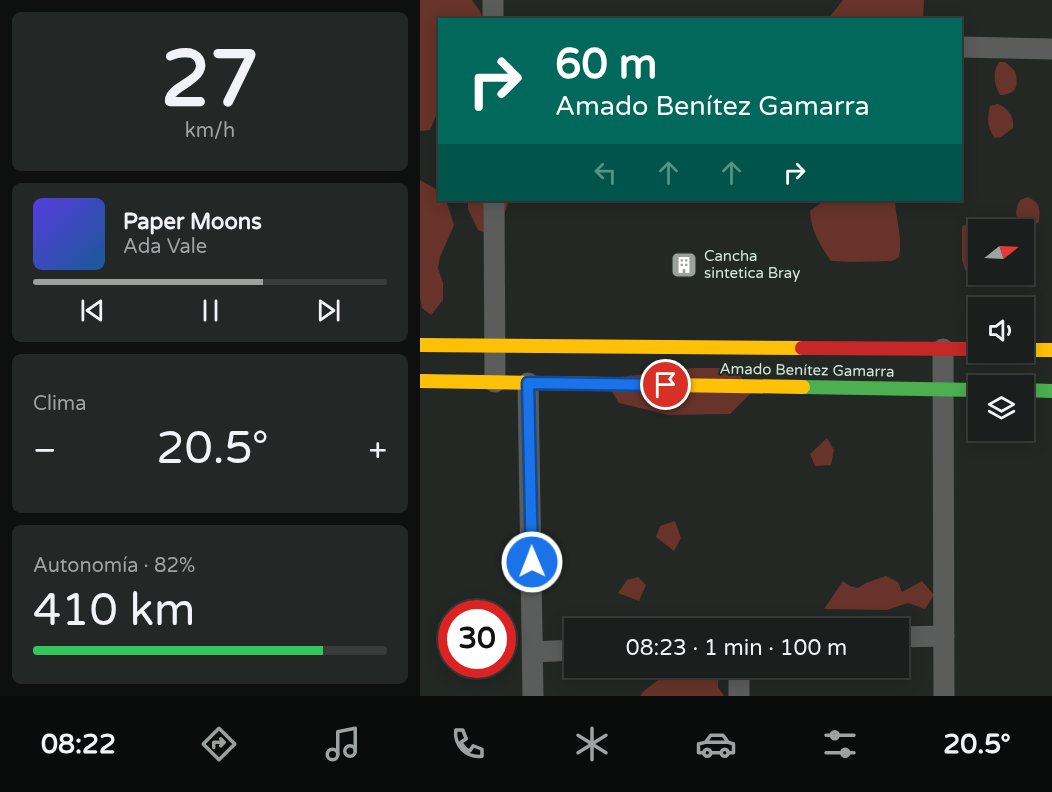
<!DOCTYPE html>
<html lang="es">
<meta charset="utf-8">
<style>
body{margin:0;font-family:"Varela Round",sans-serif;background:#232725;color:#f1f3f6;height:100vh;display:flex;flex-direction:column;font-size:22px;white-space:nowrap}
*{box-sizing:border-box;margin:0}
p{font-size:20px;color:#9fa2a3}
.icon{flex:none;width:33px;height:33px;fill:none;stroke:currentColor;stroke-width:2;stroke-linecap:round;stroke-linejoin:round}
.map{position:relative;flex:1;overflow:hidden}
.panel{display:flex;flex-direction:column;gap:12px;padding:12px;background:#0e100f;width:420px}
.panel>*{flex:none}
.hud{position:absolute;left:18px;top:18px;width:524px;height:183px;border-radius:0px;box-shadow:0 3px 15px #0003,0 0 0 2px #383c3b;background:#00695c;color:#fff;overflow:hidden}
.needle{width:39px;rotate:72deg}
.fabs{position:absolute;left:548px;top:219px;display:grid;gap:12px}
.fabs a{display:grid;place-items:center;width:66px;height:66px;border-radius:0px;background:#1a1e1c;box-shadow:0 3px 15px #0003,0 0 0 2px #383c3b;font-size:30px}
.speed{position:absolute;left:18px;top:600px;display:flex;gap:12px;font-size:30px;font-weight:700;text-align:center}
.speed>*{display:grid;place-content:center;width:78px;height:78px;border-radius:50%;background:#1a1e1c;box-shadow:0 3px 15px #0003,0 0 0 2px #383c3b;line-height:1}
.speed .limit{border:9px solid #d22;background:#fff;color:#111}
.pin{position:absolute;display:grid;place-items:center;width:51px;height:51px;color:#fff;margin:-26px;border:3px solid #fff;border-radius:50%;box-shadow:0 2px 6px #0007}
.me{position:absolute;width:66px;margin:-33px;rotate:359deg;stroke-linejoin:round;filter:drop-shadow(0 0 4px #0008)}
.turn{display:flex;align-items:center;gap:21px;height:126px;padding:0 18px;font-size:27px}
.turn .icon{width:78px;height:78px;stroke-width:2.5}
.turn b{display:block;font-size:42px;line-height:51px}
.lanes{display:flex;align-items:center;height:57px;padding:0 18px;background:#0003;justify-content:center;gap:30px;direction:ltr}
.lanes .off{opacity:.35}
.big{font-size:45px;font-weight:600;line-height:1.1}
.panel .tile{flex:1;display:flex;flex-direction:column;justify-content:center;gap:9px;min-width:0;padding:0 21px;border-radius:9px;background:#232725}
.panel .dial{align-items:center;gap:0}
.dial b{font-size:78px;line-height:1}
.song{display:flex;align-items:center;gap:18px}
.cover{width:72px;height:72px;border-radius:9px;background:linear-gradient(135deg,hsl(250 70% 55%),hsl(210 70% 35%))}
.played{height:6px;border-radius:3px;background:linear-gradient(90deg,#9ba29d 65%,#383c3b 65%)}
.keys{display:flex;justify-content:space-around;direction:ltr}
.heat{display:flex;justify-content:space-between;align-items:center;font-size:33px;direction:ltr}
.charge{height:9px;border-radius:4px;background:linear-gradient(90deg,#34c759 82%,#383c3b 0)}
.trip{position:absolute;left:144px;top:618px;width:345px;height:60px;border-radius:0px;background:#1a1e1c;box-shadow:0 3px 15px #0003,0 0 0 2px #383c3b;font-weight:600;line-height:60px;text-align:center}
.tabs{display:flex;height:96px;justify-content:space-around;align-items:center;background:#0a0c0b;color:#9fa2a3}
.tabs .icon{width:42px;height:42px}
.tabs .on{color:#9ba29d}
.tabs b{font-size:27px;color:#f1f3f6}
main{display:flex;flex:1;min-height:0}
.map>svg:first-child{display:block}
.green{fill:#67332a}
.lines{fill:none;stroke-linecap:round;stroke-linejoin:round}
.street{stroke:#5a5d5b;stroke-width:21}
.fast{stroke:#4caf50;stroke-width:14}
.slow{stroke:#ffc107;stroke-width:14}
.jam{stroke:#c62828;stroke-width:14}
.route-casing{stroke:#114b97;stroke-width:15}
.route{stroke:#1a73e8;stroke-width:10}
.labels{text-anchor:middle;stroke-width:4.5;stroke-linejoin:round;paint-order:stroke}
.poi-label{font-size:15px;fill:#dbe3de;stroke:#202b24;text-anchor:start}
.street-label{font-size:15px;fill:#dbe3de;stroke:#202b24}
</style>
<main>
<section class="panel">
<div class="tile dial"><b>27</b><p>km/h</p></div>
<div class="tile">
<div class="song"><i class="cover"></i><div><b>Paper Moons</b><p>Ada Vale</p></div></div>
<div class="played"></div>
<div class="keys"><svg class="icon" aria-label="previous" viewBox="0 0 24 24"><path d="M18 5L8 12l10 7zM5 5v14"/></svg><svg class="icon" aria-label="pause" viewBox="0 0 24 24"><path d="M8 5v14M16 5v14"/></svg><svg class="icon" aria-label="next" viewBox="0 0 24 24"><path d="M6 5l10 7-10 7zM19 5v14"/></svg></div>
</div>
<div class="tile"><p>Clima</p>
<div class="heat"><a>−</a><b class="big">20.5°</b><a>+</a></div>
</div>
<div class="tile"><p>Autonomía · 82%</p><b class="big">410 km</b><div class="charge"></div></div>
</section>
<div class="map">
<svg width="632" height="696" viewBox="0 0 632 696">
<rect width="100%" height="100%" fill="#232825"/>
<g class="green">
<polygon points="0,0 52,0 61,13 62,19 20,20 19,118 16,116 10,130 0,131"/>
<polygon points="423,0 504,0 503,19 408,19"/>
<path d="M579 62H585L595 71C599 85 597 95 580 95 574 84 572 73 579 62Z"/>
<path d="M578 104C589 109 594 116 593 128L581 137 575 138C567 128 567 117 570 106Z"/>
<polygon points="0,180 19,191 20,200 26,200 34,225 20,257 18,268 23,283 23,300 11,315 2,308 0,297"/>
<path d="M608 197C621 204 620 208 619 222 601 234 590 217 600 200Z"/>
<polygon points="48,200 89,200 81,224 65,233 58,230 48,209"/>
<path d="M405 200H470L475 201C476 220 483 238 479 257L472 261 433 262 411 261C400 246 391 230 390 211Z"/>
<polygon points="570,222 579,229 558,230 558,272 553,273 545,270 542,260 542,226 554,223"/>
<polygon points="273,368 316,368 331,393 310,414 249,415 199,403 184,379"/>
<polygon points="407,438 414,450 411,465 395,466 390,454"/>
<polygon points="255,521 261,538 254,551 236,537 240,526"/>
<polygon points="466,576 478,582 482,592 502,581 514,595 505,609 488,603 467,610 404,609 423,581 430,586 438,588 446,583"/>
<polygon points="218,577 226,585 219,601 198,593 207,580"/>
<polygon points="254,668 299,668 298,687 304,696 220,696 224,691"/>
</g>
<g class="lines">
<g class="street">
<polyline points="73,0 73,20"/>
<polyline points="540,47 632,49"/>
<polyline points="74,200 75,382"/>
<polyline points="523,349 524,696"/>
<polyline points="108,383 113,696"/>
<polyline points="478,637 524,636"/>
<polyline points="113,652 154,650"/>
<polyline points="319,668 319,696"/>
</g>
<g class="fast">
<polyline points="383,387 558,390"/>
<polyline points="603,390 632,391"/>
</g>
<g class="slow">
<polyline points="0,345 382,348"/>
<polyline points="603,350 632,350"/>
<polyline points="0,381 383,387"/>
</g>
<polyline class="jam" points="382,348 558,349"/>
</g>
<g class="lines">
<g class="route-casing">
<polyline id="route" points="112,562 108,383 246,385"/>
</g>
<use href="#route" class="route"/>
</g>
<defs>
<g id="building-square" transform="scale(1.35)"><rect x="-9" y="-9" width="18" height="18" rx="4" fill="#9ba29d" stroke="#202b24"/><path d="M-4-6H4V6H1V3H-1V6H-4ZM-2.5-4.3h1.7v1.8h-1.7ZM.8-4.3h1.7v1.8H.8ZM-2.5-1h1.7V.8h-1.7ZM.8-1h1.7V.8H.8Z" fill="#fff"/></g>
</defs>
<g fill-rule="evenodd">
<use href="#building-square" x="264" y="265"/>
</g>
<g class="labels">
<g class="poi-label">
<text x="284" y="261">Cancha<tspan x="284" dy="17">sintetica Bray</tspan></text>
</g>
<g class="street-label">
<text transform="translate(387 370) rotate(1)" y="5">Amado Benítez Gamarra</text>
</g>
</g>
</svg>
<div class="fabs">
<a><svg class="needle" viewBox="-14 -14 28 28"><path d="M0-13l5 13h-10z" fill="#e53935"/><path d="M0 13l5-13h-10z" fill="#9fa2a3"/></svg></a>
<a><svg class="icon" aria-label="sound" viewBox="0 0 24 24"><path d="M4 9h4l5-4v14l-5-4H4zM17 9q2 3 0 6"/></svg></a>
<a><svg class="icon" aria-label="layers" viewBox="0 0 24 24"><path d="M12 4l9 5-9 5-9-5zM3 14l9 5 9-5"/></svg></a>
</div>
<div class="speed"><div class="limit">30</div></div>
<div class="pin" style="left:246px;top:385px;background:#d93025"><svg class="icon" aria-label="arrive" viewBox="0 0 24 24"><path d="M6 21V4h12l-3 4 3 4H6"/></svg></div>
<svg class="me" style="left:112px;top:562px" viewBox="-20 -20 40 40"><circle r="17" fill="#1a73e8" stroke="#fff" stroke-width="3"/><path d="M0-11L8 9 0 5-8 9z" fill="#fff"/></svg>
<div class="trip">08:23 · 1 min · 100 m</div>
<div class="hud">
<div class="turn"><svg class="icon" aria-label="right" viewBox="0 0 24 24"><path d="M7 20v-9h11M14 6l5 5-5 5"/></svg><div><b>60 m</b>Amado Benítez Gamarra</div></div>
<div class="lanes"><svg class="icon off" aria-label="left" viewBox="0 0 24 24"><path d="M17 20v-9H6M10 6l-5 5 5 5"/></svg><svg class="icon off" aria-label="ahead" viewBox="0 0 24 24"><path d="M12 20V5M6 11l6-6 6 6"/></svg><svg class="icon off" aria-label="ahead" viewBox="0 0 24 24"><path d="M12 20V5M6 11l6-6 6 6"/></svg><svg class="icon" aria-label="right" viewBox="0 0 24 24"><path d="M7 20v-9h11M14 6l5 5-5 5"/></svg></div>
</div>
</div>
</main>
<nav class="tabs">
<b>08:22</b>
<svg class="icon on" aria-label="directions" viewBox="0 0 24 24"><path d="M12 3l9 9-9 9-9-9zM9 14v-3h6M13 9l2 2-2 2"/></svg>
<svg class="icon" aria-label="music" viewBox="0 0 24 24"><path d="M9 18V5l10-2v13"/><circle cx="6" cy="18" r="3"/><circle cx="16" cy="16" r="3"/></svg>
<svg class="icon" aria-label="phone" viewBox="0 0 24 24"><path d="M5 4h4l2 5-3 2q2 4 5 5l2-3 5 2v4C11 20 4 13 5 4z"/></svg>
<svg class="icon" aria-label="climate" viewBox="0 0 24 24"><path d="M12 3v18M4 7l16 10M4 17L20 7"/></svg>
<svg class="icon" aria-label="car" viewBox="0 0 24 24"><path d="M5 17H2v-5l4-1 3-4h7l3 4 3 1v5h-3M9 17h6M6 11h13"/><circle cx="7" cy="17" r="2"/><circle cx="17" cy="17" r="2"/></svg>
<svg class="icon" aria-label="filters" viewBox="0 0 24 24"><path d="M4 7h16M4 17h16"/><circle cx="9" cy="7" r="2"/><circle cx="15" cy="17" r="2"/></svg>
<b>20.5°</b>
</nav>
